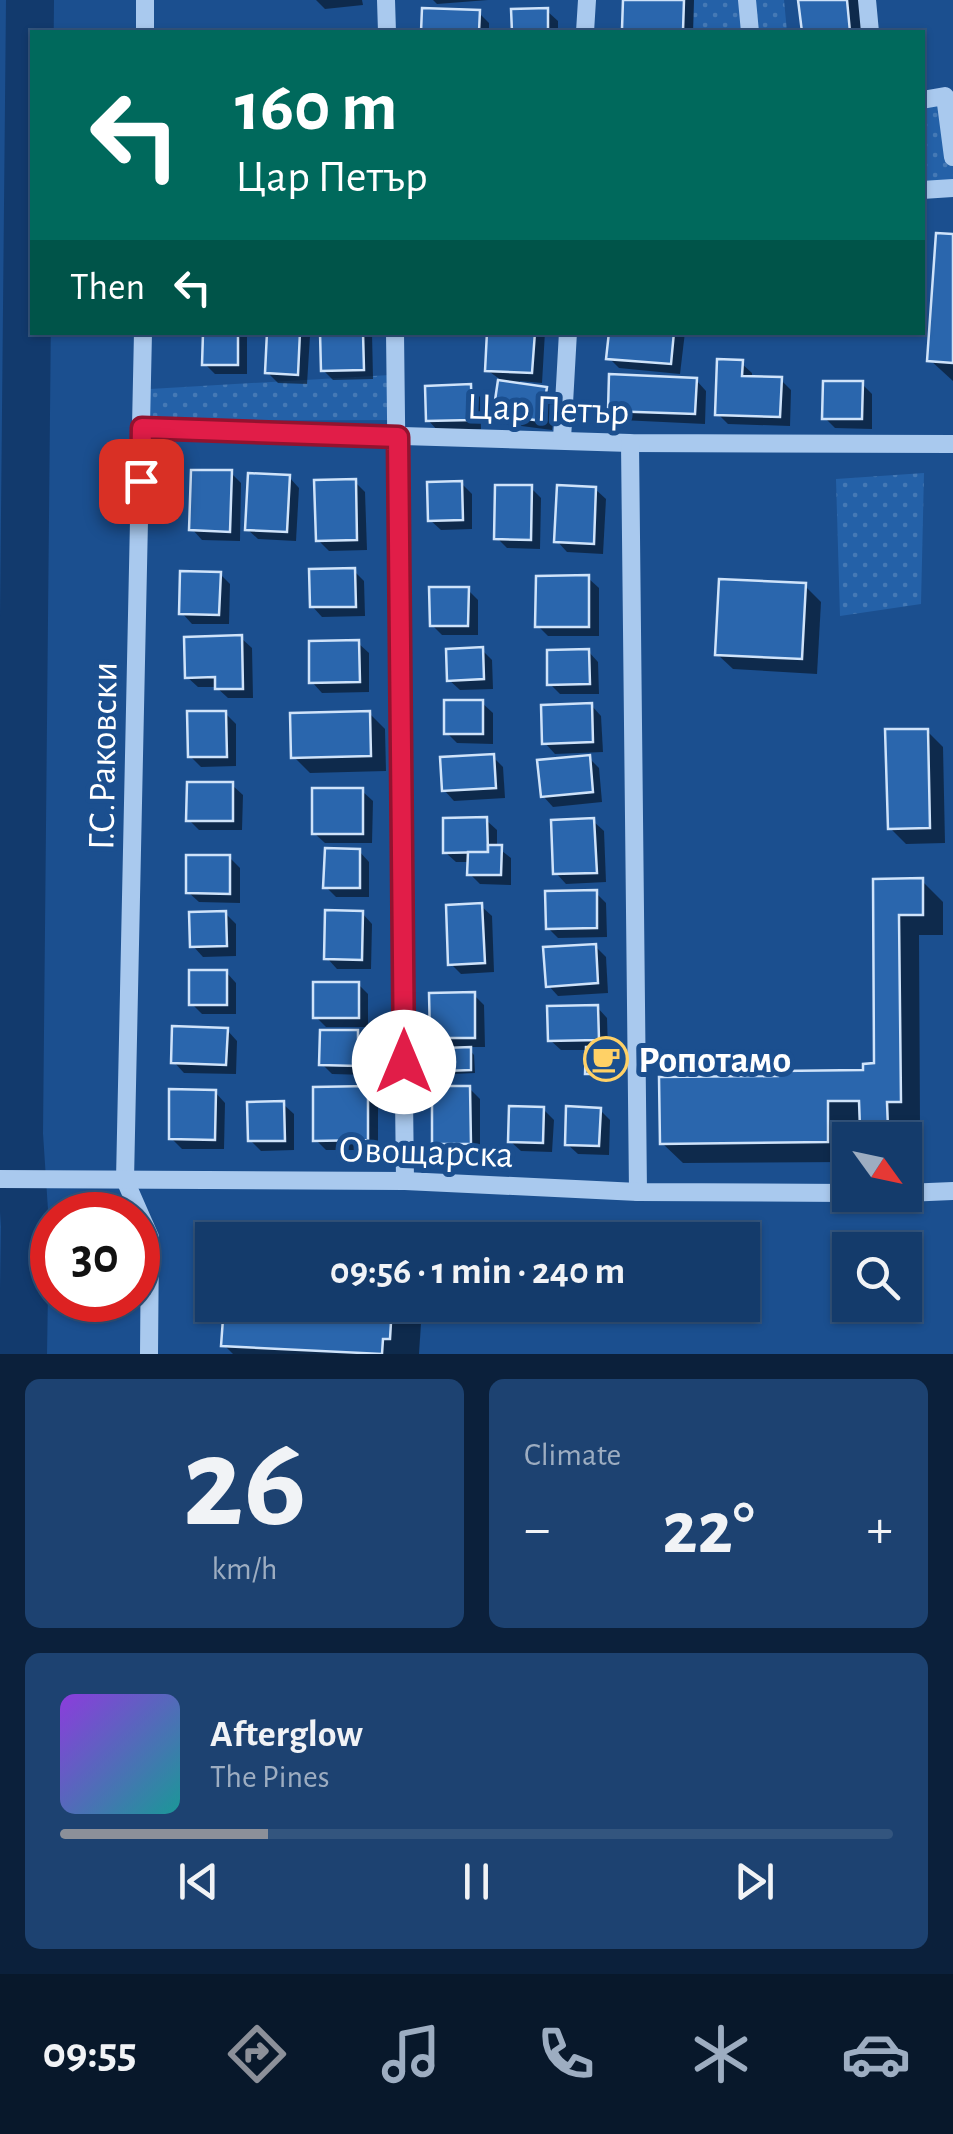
<!DOCTYPE html>
<meta charset="utf-8">
<style>
body{margin:0;font-family:"Alegreya Sans",sans-serif;background:#1d4271;color:#f1f3f6;height:100vh;display:flex;flex-direction:column;font-size:38px;white-space:nowrap}
*{box-sizing:border-box;margin:0}
p{font-size:32px;color:#9dadc1}
.icon{flex:none;width:55px;height:55px;fill:none;stroke:currentColor;stroke-width:2;stroke-linecap:round;stroke-linejoin:round}
.map{position:relative;height:1354px;overflow:hidden}
.drawer{display:flex;flex-direction:column;gap:25px;padding:25px;background:#0b203b;flex:1}
.drawer>*{flex:none}
.top-card{position:absolute;left:30px;top:30px;width:895px;height:305px;border-radius:0px;box-shadow:0 2px 8px #0004,0 0 0 2px #33557e;background:#00695c;color:#fff;overflow:hidden}
.needle{width:65px;rotate:123deg}
.tools{position:absolute;left:832px;top:1122px;display:grid;gap:20px}
.tools a{display:grid;place-items:center;width:90px;height:90px;border-radius:0px;background:#143b6b;box-shadow:0 2px 8px #0004,0 0 0 2px #33557e;font-size:50px}
.speed{position:absolute;left:30px;top:1192px;display:flex;gap:20px;font-size:50px;font-weight:700;text-align:center}
.speed>*{display:grid;place-content:center;width:130px;height:130px;border-radius:50%;background:#143b6b;box-shadow:0 2px 8px #0004,0 0 0 2px #33557e;line-height:1}
.speed .limit{border:15px solid #d22;background:#fff;color:#111}
.pin{position:absolute;display:grid;place-items:center;width:85px;height:85px;color:#fff;margin:-42px;border-radius:20px;box-shadow:0 5px 15px #0006}
.me{position:absolute;width:110px;margin:-55px;rotate:0deg;stroke-linejoin:round;filter:drop-shadow(0 0 8px #0008)}
.turn{display:flex;align-items:center;gap:35px;height:210px;padding:0 40px;font-size:45px}
.turn .icon{width:130px;height:130px;stroke-width:2.5}
.turn b{display:block;font-size:70px;line-height:85px}
.then{display:flex;align-items:center;height:95px;padding:0 40px;background:#0003;gap:20px;font-size:38px}
.big{font-size:75px;font-weight:700;line-height:1.1}
.drawer .card{flex:1;display:flex;flex-direction:column;justify-content:center;gap:15px;min-width:0;padding:0 35px;border-radius:15px;background:#1d4271}
.drawer .dial{align-items:center;gap:0}
.dial b{font-size:130px;line-height:1}
.song{display:flex;align-items:center;gap:30px}
.cover{width:120px;height:120px;border-radius:15px;background:linear-gradient(135deg,hsl(270 70% 55%),hsl(180 70% 35%))}
.played{height:10px;border-radius:5px;background:linear-gradient(90deg,#8c9099 25%,#33557e 25%)}
.keys{display:flex;justify-content:space-around;direction:ltr}
.heat{display:flex;justify-content:space-between;align-items:center;font-size:55px;direction:ltr}
.drawer .tiles{flex:1;display:grid;gap:25px;grid-template-columns:1fr 1fr}
.card:last-child{grid-column:span 2}
.trip{position:absolute;left:195px;top:1222px;width:565px;height:100px;border-radius:0px;background:#143b6b;box-shadow:0 2px 8px #0004,0 0 0 2px #33557e;font-weight:700;line-height:100px;text-align:center}
.menu{display:flex;height:160px;justify-content:space-around;align-items:center;background:#08182b;color:#9dadc1}
.menu .icon{width:70px;height:70px}
.menu .active{color:#8c9099}
.menu b{font-size:45px;color:#f1f3f6}
.map>svg:first-child{display:block}
.park{fill:url(#park-dots)}
.shadow{fill:#0007}
.lines{fill:none;stroke-linecap:round;stroke-linejoin:round}
.river{stroke:#123a6d;stroke-width:48}
.building{fill:#2a66ad;stroke:#cfe3fa;stroke-width:2.5}
.minor{stroke:#a9c9ee;stroke-width:18}
.route-casing{stroke:#92132f;stroke-width:25}
.route{stroke:#e11d48;stroke-width:18}
.labels{text-anchor:middle;stroke-width:10;stroke-linejoin:round;paint-order:stroke}
.street-label{font-size:38px;fill:#fff;stroke:#1b4f8f}
.poi-label{font-size:38px;font-weight:bold;fill:#fff;stroke:#1b4f8f;text-anchor:start}
</style>
<div class="map">
<svg width="953" height="1354" viewBox="0 0 953 1354">
<defs>
<pattern id="park-dots" width="8" height="8" patternUnits="userSpaceOnUse" patternTransform="scale(2.5)"><rect width="8" height="8" fill="#2461a8"/><path d="M2 2h.1M6 6h.1" fill="none" stroke="#4579b5" stroke-width="1.8" stroke-linecap="round"/></pattern>
</defs>
<rect width="100%" height="100%" fill="#1b4f8f"/>
<g class="park">
<polygon points="694,0 784,0 787,32 693,32"/>
<polygon points="942,100 953,158 953,184 923,186 923,104"/>
<polygon points="390,375 392,420 150,421 150,389"/>
<polygon points="924,473 921,604 840,616 836,479"/>
</g>
<g class="shadow">
<polygon points="316,0 362,0 363,5 325,9"/>
<polygon points="433,0 488,0 437,4"/>
<polygon points="625,0 694,0 693,32 629,32 624,28"/>
<polygon points="801,0 872,0 875,32 804,32"/>
<polygon points="424,10 479,13 489,23 489,32 423,32"/>
<polygon points="514,11 547,11 558,21 558,32 514,32"/>
<polygon points="953,237 953,381 930,360"/>
<polygon points="200,332 247,332 247,374 215,374 205,364 205,337"/>
<polygon points="270,332 306,332 310,336 307,384 278,383 267,372"/>
<polygon points="322,332 372,332 373,379 333,380 323,370"/>
<polygon points="490,332 545,332 542,383 520,381 520,385 546,389 556,399 552,430 506,424 496,413 501,380 487,370"/>
<polygon points="611,332 685,332 680,374 619,368 609,358"/>
<polygon points="741,363 752,373 752,379 781,380 791,390 790,426 728,424 718,414"/>
<polygon points="696,380 706,391 705,424 621,420 610,410"/>
<polygon points="862,384 872,394 872,429 835,428 825,418"/>
<polygon points="470,387 480,397 481,429 438,431 428,420"/>
<polygon points="231,473 241,483 240,541 202,540 192,529"/>
<polygon points="289,477 299,488 296,541 258,539 247,529"/>
<polygon points="355,482 365,492 367,550 329,551 318,540"/>
<polygon points="461,483 472,494 472,529 441,530 430,520"/>
<polygon points="531,488 541,498 540,549 507,548 497,538"/>
<polygon points="595,489 606,499 603,554 567,552 557,541"/>
<polygon points="354,571 364,581 365,616 322,617 312,606"/>
<polygon points="220,574 230,584 229,624 192,624 182,613"/>
<polygon points="588,578 599,588 599,636 548,636 538,626"/>
<polygon points="805,586 821,602 817,674 733,669 717,654"/>
<polygon points="467,589 478,600 478,635 442,635 432,625"/>
<polygon points="241,638 252,648 253,698 228,698 216,687 198,687 187,677"/>
<polygon points="358,643 369,653 369,692 322,693 312,682"/>
<polygon points="482,650 492,660 493,689 460,690 449,680"/>
<polygon points="588,651 598,662 599,694 560,694 550,684"/>
<polygon points="482,703 493,713 493,744 457,743 447,733"/>
<polygon points="591,705 601,716 603,752 555,754 545,743"/>
<polygon points="225,713 236,724 236,766 201,767 190,756"/>
<polygon points="369,713 385,729 386,771 310,773 294,757"/>
<polygon points="927,731 943,747 945,843 906,844 890,828"/>
<polygon points="493,757 503,767 505,798 454,801 444,790"/>
<polygon points="589,758 599,768 602,802 553,807 543,796"/>
<polygon points="232,785 243,795 242,830 199,830 189,820"/>
<polygon points="362,791 373,801 372,843 325,843 314,833"/>
<polygon points="486,820 497,830 497,847 511,858 511,885 480,884 470,874 470,862 456,862 445,852"/>
<polygon points="593,821 604,831 606,882 566,884 556,873"/>
<polygon points="359,851 369,862 369,897 336,897 326,887"/>
<polygon points="229,857 240,868 240,903 199,902 188,892"/>
<polygon points="876,881 922,881 943,902 943,935 919,935 920,1122 907,1122 908,1148 905,1140 875,1140 862,1127 862,1121 847,1121 848,1162 683,1163 662,1143 780,1079 866,1072 877,1066"/>
<polygon points="596,893 606,903 607,937 558,938 548,928"/>
<polygon points="481,906 492,916 494,972 461,974 451,964"/>
<polygon points="225,913 236,924 236,956 203,957 193,946"/>
<polygon points="362,913 372,924 371,969 337,969 327,958"/>
<polygon points="596,947 606,957 608,993 558,996 548,985"/>
<polygon points="226,972 236,983 236,1014 202,1014 191,1003"/>
<polygon points="358,984 368,994 368,1027 326,1027 316,1017"/>
<polygon points="474,995 484,1005 485,1047 467,1047 474,1055 475,1073 452,1074 447,1070 446,1048 433,1037"/>
<polygon points="597,1007 607,1018 608,1050 618,1054 617,1078 593,1078 588,1073 588,1050 561,1050 550,1040"/>
<polygon points="227,1030 237,1041 236,1074 184,1073 174,1062"/>
<polygon points="357,1033 368,1043 367,1075 332,1074 322,1064"/>
<polygon points="469,1088 480,1099 480,1153 445,1153 434,1143"/>
<polygon points="367,1089 378,1099 378,1150 326,1150 316,1140"/>
<polygon points="215,1092 225,1103 224,1149 182,1149 171,1138"/>
<polygon points="283,1104 294,1114 294,1150 261,1151 250,1140"/>
<polygon points="543,1109 554,1120 552,1152 521,1151 510,1141"/>
<polygon points="600,1110 610,1120 609,1155 578,1154 567,1144"/>
<polygon points="246,1305 403,1305 421,1323 419,1354 233,1354 224,1345"/>
</g>
<g class="lines">
<polyline class="river" points="23,1354 25,1226 19,1134 30,0"/>
</g>
<g class="building">
<polygon points="623,0 684,0 683,31 622,29"/>
<polygon points="798,0 847,0 850,32 802,32"/>
<polygon points="422,8 480,10 479,32 421,32"/>
<polygon points="548,8 548,32 512,32 511,9"/>
<polygon points="936,233 953,234 953,363 927,361"/>
<polygon points="238,332 238,365 202,365 203,333 198,332"/>
<polygon points="267,332 300,332 298,375 265,373"/>
<polygon points="320,332 363,332 364,370 321,371"/>
<polygon points="487,332 535,332 532,373 485,371"/>
<polygon points="609,332 674,332 671,364 606,359"/>
<polygon points="717,359 743,360 742,376 782,377 780,417 715,415"/>
<polygon points="609,374 697,378 695,414 608,411"/>
<polygon points="498,380 547,387 542,421 493,414"/>
<polygon points="823,381 863,381 862,419 822,419"/>
<polygon points="471,384 472,420 426,421 425,386"/>
<polygon points="191,470 232,470 230,532 189,530"/>
<polygon points="248,473 290,475 287,532 245,530"/>
<polygon points="356,479 357,540 316,541 314,480"/>
<polygon points="462,481 463,520 428,521 427,482"/>
<polygon points="495,485 532,485 531,540 494,539"/>
<polygon points="557,485 596,487 594,544 554,542"/>
<polygon points="355,568 356,607 310,607 309,569"/>
<polygon points="180,571 221,572 219,615 179,614"/>
<polygon points="589,575 589,627 535,627 536,576"/>
<polygon points="719,579 806,583 802,659 715,655"/>
<polygon points="429,587 469,587 468,626 430,626"/>
<polygon points="242,635 243,689 215,689 215,677 185,678 184,637"/>
<polygon points="359,640 360,682 309,683 309,641"/>
<polygon points="483,647 484,679 447,681 446,649"/>
<polygon points="589,649 590,684 547,685 547,650"/>
<rect x="444" y="700" width="39" height="34"/>
<polygon points="592,703 593,742 542,744 541,705"/>
<polygon points="187,711 226,711 227,757 188,757"/>
<polygon points="370,711 371,756 291,758 290,713"/>
<polygon points="885,729 928,729 930,828 888,829"/>
<polygon points="494,754 496,788 442,791 440,757"/>
<polygon points="590,755 593,792 541,797 537,760"/>
<polygon points="187,782 233,782 233,821 186,821"/>
<rect x="312" y="788" width="51" height="46"/>
<polygon points="487,817 488,852 443,853 443,818"/>
<polygon points="594,818 597,873 553,874 551,820"/>
<polygon points="488,845 502,845 501,875 467,875 468,852 488,852"/>
<polygon points="325,848 360,849 360,888 323,888"/>
<polygon points="186,855 230,855 230,894 186,893"/>
<polygon points="923,878 923,915 899,915 901,1102 887,1102 888,1128 860,1128 859,1101 828,1101 828,1142 660,1144 659,1077 778,1076 778,1071 863,1070 863,1064 874,1063 873,879"/>
<polygon points="597,890 597,928 546,929 545,891"/>
<polygon points="482,903 485,963 448,965 446,905"/>
<polygon points="325,910 363,911 362,960 324,959"/>
<polygon points="226,911 227,946 190,947 189,912"/>
<polygon points="596,944 598,983 546,987 543,947"/>
<rect x="189" y="970" width="38" height="35"/>
<rect x="313" y="982" width="46" height="36"/>
<polygon points="475,992 475,1038 430,1038 429,993"/>
<polygon points="598,1005 599,1040 548,1041 547,1006"/>
<polygon points="172,1026 228,1028 226,1065 171,1063"/>
<polygon points="320,1030 358,1030 358,1066 319,1065"/>
<polygon points="471,1047 471,1070 445,1071 444,1048"/>
<polygon points="586,1047 614,1047 613,1074 585,1074"/>
<polygon points="368,1086 368,1140 313,1141 313,1087"/>
<polygon points="432,1086 470,1086 471,1144 432,1144"/>
<polygon points="169,1089 216,1090 215,1140 169,1139"/>
<polygon points="284,1101 285,1141 248,1141 247,1102"/>
<polygon points="509,1106 544,1107 543,1143 508,1142"/>
<polygon points="566,1106 601,1108 599,1146 565,1145"/>
<polygon points="224,1305 392,1305 390,1339 383,1339 382,1354 221,1346"/>
</g>
<g class="lines">
<g class="minor">
<polyline points="386,0 387,32"/>
<polyline points="747,0 750,32"/>
<polyline points="867,0 870,32"/>
<polyline points="145,32 145,0"/>
<polyline points="585,32 587,0"/>
<polyline points="922,100 945,96 953,157"/>
<polyline points="922,190 953,188"/>
<polyline points="143,332 125,1180 150,1237 149,1354"/>
<polyline points="395,332 405,1181"/>
<polyline points="142,428 630,443 953,444"/>
<polyline points="562,439 568,332"/>
<polyline points="630,443 638,1192"/>
<polyline points="0,1179 405,1181 638,1192 850,1193"/>
<polyline points="905,1193 953,1191"/>
</g>
</g>
<g class="lines">
<g class="route-casing">
<polyline id="route" points="141,481 142,428 398,437 404,1062"/>
</g>
<use href="#route" class="route"/>
</g>
<defs>
<g id="cafe-ring" transform="scale(2.25)"><circle r="9.5" fill="#1b4f8f" stroke="#ffd166" stroke-width="1.5"/><path d="M-5.5-4.5H6V0H3Q3 3.5 0 3.5H-2.5Q-5.5 3.5-5.5 0ZM3-3.2v2h1.7v-2ZM-6 4.5H4V6H-6Z" fill="#ffd166"/></g>
</defs>
<g fill-rule="evenodd">
<use href="#cafe-ring" x="606" y="1059"/>
</g>
<g class="labels">
<g class="street-label">
<text transform="translate(548 408) rotate(2)" y="13">Цар Петър</text>
<text transform="translate(102 756) rotate(-89)" y="13">Г.С.Раковски</text>
<text transform="translate(426 1151) rotate(2)" y="13">Овощарска</text>
</g>
<g class="poi-label">
<text x="638" y="1072">Ропотамо</text>
</g>
</g>
</svg>
<div class="tools">
<a><svg class="needle" viewBox="-14 -14 28 28"><path d="M0-13l5 13h-10z" fill="#e53935"/><path d="M0 13l5-13h-10z" fill="#9dadc1"/></svg></a>
<a><svg class="icon" aria-label="search" viewBox="0 0 24 24"><circle cx="10" cy="10" r="6"/><path d="M15 15l6 6"/></svg></a>
</div>
<div class="speed"><div class="limit">30</div></div>
<div class="pin" style="left:141px;top:481px;background:#d93025"><svg class="icon" aria-label="arrive" viewBox="0 0 24 24"><path d="M6 21V4h12l-3 4 3 4H6"/></svg></div>
<svg class="me" style="left:404px;top:1062px" viewBox="-20 -20 40 40"><circle r="19" fill="#fff"/><path d="M0-13L10 11 0 6-10 11z" fill="#e11d48"/></svg>
<div class="trip">09:56 · 1 min · 240 m</div>
<div class="top-card">
<div class="turn"><svg class="icon" aria-label="left" viewBox="0 0 24 24"><path d="M17 20v-9H6M10 6l-5 5 5 5"/></svg><div><b>160 m</b>Цар Петър</div></div>
<div class="then">Then<svg class="icon" aria-label="left" viewBox="0 0 24 24"><path d="M17 20v-9H6M10 6l-5 5 5 5"/></svg></div>
</div>
</div>
<section class="drawer">
<div class="tiles">
<div class="card dial"><b>26</b><p>km/h</p></div>
<div class="card"><p>Climate</p>
<div class="heat"><a>−</a><b class="big">22°</b><a>+</a></div>
</div>
<div class="card">
<div class="song"><i class="cover"></i><div><b>Afterglow</b><p>The Pines</p></div></div>
<div class="played"></div>
<div class="keys"><svg class="icon" aria-label="previous" viewBox="0 0 24 24"><path d="M18 5L8 12l10 7zM5 5v14"/></svg><svg class="icon" aria-label="pause" viewBox="0 0 24 24"><path d="M8 5v14M16 5v14"/></svg><svg class="icon" aria-label="next" viewBox="0 0 24 24"><path d="M6 5l10 7-10 7zM19 5v14"/></svg></div>
</div>
</div>
</section>
<nav class="menu">
<b>09:55</b>
<svg class="icon active" aria-label="directions" viewBox="0 0 24 24"><path d="M12 3l9 9-9 9-9-9zM9 14v-3h6M13 9l2 2-2 2"/></svg>
<svg class="icon" aria-label="music" viewBox="0 0 24 24"><path d="M9 18V5l10-2v13"/><circle cx="6" cy="18" r="3"/><circle cx="16" cy="16" r="3"/></svg>
<svg class="icon" aria-label="phone" viewBox="0 0 24 24"><path d="M5 4h4l2 5-3 2q2 4 5 5l2-3 5 2v4C11 20 4 13 5 4z"/></svg>
<svg class="icon" aria-label="climate" viewBox="0 0 24 24"><path d="M12 3v18M4 7l16 10M4 17L20 7"/></svg>
<svg class="icon" aria-label="car" viewBox="0 0 24 24"><path d="M5 17H2v-5l4-1 3-4h7l3 4 3 1v5h-3M9 17h6M6 11h13"/><circle cx="7" cy="17" r="2"/><circle cx="17" cy="17" r="2"/></svg>
</nav>
